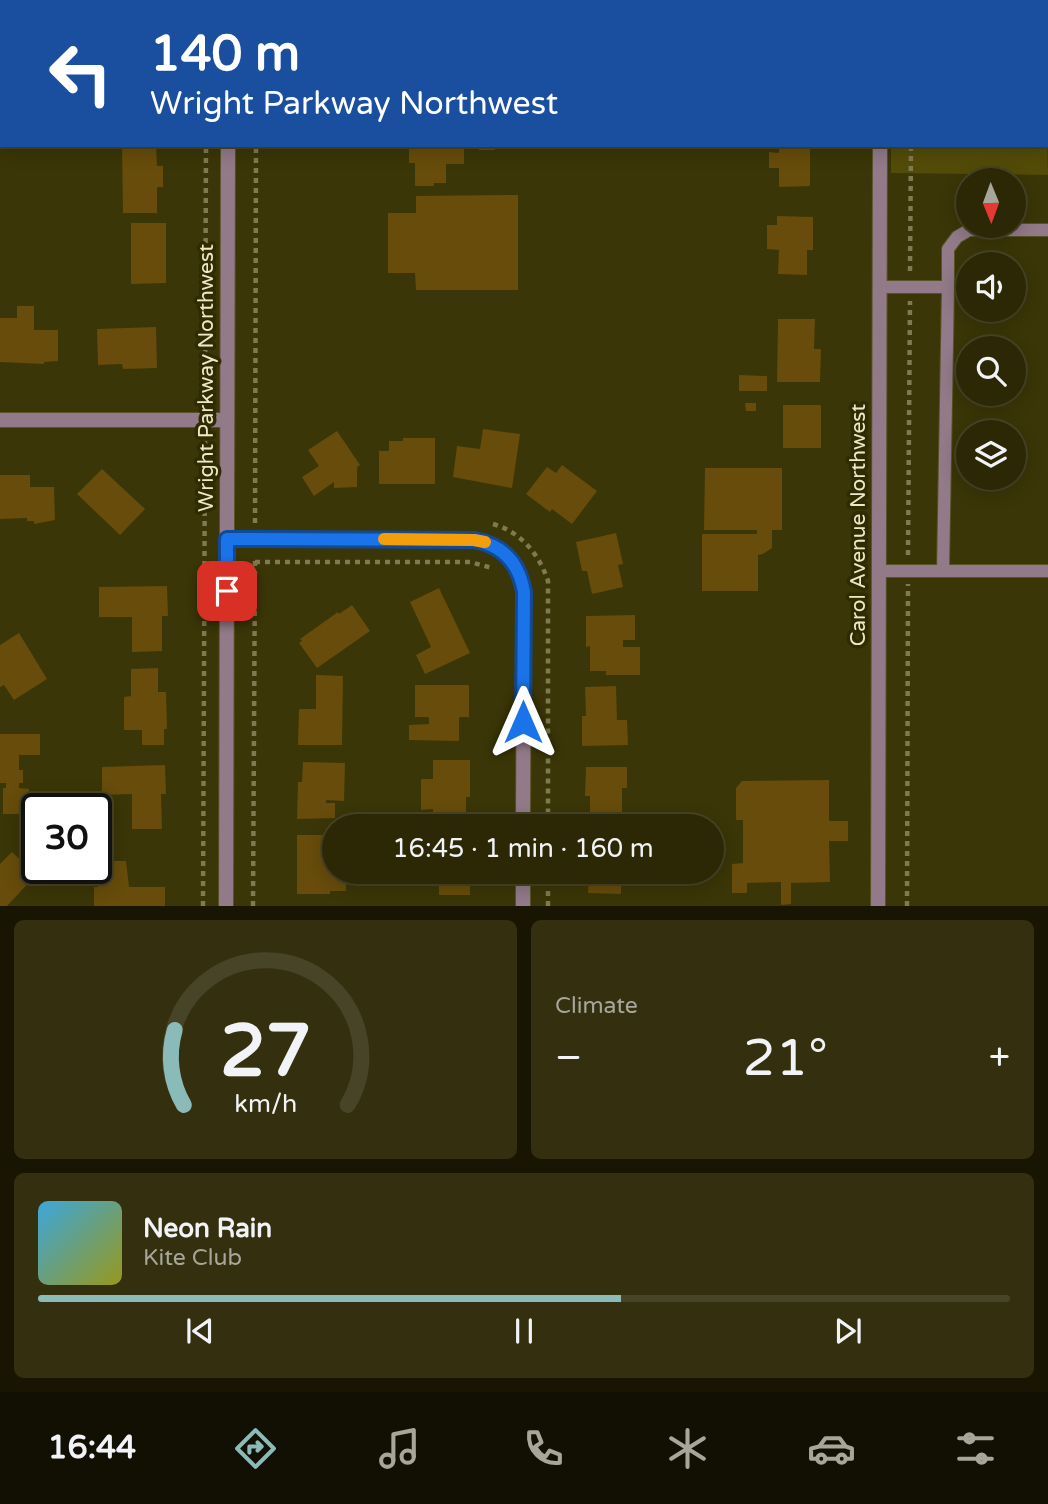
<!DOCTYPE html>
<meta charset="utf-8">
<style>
body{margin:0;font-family:"Varela Round",sans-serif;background:#34300f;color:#f1f3f6;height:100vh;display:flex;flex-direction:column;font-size:26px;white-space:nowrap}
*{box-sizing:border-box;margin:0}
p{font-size:23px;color:#a6a69a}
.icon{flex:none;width:38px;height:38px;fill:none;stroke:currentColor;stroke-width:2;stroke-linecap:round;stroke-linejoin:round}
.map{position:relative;height:906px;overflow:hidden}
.details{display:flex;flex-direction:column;gap:14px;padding:14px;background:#181603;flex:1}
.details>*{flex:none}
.hud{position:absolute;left:0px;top:0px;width:1048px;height:147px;box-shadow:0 4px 18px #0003,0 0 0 2px #484427;background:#1a4fa0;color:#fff;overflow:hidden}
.needle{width:46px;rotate:179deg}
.controls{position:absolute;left:956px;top:168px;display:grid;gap:14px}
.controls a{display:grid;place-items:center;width:70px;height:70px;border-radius:50%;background:#2c2805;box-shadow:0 4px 18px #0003,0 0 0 2px #484427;font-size:35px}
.speed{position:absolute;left:21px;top:793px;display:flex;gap:14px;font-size:35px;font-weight:700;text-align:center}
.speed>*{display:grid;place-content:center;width:91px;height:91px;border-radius:50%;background:#2c2805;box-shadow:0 4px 18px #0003,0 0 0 2px #484427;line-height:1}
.speed .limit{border:4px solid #111;border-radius:10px;background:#fff;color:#111}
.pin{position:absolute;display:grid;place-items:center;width:60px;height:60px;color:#fff;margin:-30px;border-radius:14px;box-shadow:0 4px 10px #0006}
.me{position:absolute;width:77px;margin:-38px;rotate:0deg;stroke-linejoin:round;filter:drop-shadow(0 0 5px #0008)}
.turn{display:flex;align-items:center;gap:24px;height:147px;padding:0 35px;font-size:32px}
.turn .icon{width:91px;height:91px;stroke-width:2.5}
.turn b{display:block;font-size:49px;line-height:60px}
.big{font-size:52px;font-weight:600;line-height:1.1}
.details .tile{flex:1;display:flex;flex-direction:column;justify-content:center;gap:10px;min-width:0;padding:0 24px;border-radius:10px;background:#34300f}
.details .dial{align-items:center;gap:0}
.dial svg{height:182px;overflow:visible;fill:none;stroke:#484427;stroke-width:7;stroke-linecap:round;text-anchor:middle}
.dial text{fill:#f1f3f6;stroke:none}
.song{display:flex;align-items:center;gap:21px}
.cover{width:84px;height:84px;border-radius:10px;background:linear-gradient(135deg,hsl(200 70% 55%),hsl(60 70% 35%))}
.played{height:7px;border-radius:4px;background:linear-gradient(90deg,#8bbbb9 60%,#484427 60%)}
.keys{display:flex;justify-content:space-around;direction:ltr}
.heat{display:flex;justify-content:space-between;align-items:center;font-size:38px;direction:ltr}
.details .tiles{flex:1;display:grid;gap:14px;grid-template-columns:1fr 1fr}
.tile:last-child{grid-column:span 2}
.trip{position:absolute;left:322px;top:814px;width:402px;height:70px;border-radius:35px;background:#2c2805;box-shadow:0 4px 18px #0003,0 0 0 2px #484427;font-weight:600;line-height:70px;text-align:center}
.dock{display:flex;height:112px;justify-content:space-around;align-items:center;background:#121002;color:#a6a69a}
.dock .icon{width:49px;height:49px}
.dock .selected{color:#8bbbb9}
.dock b{font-size:32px;color:#f1f3f6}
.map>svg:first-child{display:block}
.green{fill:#534c08}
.building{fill:#674c0b}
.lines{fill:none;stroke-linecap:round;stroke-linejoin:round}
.service-casing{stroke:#575326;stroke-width:14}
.minor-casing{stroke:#575326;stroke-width:16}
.tertiary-casing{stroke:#575326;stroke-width:16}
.path{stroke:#7e7a51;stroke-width:4.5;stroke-dasharray:5 5;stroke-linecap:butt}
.service{stroke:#927a88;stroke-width:12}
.minor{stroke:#927a88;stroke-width:14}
.tertiary{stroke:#927a88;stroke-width:14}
.route-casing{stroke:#114b97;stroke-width:18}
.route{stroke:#1a73e8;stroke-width:12}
.slow{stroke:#f59e0b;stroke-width:12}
.labels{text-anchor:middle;stroke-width:7;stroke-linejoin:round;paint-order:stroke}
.street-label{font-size:21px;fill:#ece9cb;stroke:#312c00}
</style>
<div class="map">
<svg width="1048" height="906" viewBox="0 0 1048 906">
<rect width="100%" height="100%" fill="#3b3607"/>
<g class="green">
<polygon points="920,0 1048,0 1048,119 1046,2"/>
<polygon points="1047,130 1048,175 891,173 891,145 1046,145"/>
</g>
<g class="building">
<polygon points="122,145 156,145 157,166 163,166 163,187 157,187 157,213 123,213"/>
<polygon points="409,145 464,145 464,164 446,164 446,183 434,183 434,186 415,186 415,163 409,163"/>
<rect x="479" y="145" width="16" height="5"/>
<polygon points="765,145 810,145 810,186 779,187 779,168 769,168 769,152 779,153 779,148 765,148"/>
<polygon points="518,195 518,290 416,290 415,273 388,273 388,213 416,213 416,196"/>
<polygon points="777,216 813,217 813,250 807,250 807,275 778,274 779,250 767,249 767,225 777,225"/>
<polygon points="131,223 166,223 166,283 131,284"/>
<polygon points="17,306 34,306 34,330 58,330 58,361 44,362 44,364 0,362 0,318 17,318"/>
<polygon points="778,319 815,319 814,349 821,349 820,382 777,382"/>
<polygon points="156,327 157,368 123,369 122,364 98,365 97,329"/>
<polygon points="739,375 767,376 767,391 739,391"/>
<polygon points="745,403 756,403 756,411 746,411"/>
<rect x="783" y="405" width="38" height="43"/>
<polygon points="483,429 520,434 512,488 453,477 457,446 480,449"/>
<polygon points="337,431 360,465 357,467 357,487 334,488 334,482 314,496 302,477 319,466 308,450"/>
<polygon points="403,438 435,438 435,484 379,484 379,451 389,451 389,441 403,441"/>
<polygon points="562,465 597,491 572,524 552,509 550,512 526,494 547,467 556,473"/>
<polygon points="705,468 782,468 782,530 772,530 772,548 763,554 758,555 758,591 702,591 702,534 757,534 757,530 704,530"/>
<polygon points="102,469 145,509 120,535 77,494"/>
<polygon points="0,475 30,475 30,487 54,487 55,520 34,524 34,521 27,521 27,518 0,519"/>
<polygon points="616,533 623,564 618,565 623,587 592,594 587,571 582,571 576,542"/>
<polygon points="167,586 168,616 162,616 162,651 132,652 132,617 99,617 99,587"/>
<polygon points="439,588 470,653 425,674 416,655 431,647 410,602"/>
<polygon points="352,605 370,631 317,668 299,643 302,641 300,639 338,612 339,614"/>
<polygon points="635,615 635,640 623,640 623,647 640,647 640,675 606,675 606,671 590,671 590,646 586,647 586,616"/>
<polygon points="19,633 47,679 14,700 4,685 0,687 0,645"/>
<polygon points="158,668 158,692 166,692 167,729 164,729 164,745 142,745 142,730 124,730 124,697 131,696 131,669"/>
<polygon points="316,675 343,676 342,745 298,745 299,709 316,709"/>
<polygon points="415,685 469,685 469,717 459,717 459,741 409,740 409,725 429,724 429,717 415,717"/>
<polygon points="616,686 617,720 627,720 628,745 582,746 582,716 586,716 585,687"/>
<polygon points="0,734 40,734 40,755 19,755 19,770 23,770 23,783 19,783 19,788 29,789 29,814 3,814 3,788 6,788 6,783 0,783"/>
<polygon points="433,760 470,760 470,797 466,797 466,821 433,821 433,809 421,810 421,779 433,779"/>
<polygon points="303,762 345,763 344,801 326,800 326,803 335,803 335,818 297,819 298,782 302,782"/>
<polygon points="165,765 166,794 161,794 162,829 132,829 132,794 102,795 102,767"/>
<polygon points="586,767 627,767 627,788 622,788 622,818 590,819 590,796 585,796"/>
<polygon points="829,780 829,821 848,821 848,841 829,841 830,882 791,883 791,904 781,905 781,882 747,883 747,893 732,893 732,864 743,863 743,820 736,820 736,788 742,781"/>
<polygon points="297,835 334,835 334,872 346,872 346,891 330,891 330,894 297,894"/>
<polygon points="12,852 36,875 7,906 0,906 0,864"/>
<polygon points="98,861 126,861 129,887 165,887 165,906 94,906 94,887 98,887"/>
<rect x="439" y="872" width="31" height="23"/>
<polygon points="589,872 621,872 621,894 588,893"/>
</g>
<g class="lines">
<g class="service-casing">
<g id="service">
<polyline points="879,287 948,287 943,571"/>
<polyline points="948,287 948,249 957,237 969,230 1048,230"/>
<polyline points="879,571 1048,571"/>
</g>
</g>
<g class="minor-casing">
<g id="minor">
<polyline points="29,2 38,0"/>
<polyline points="880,2 880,0"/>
<polyline points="0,7 2,7"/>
<polyline points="0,420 227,420"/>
<path d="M227 539H474C503 545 519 563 524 592L523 826"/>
<polyline points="523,906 523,872"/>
<polyline points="878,906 880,145"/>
</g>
</g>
<g class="tertiary-casing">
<g id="tertiary">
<polyline points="229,2 229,0"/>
<polyline points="226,906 228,145"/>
</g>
</g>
<g class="path">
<polyline points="206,2 206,0"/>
<polyline points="256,2 256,0"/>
<polyline points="914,2 914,0"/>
<polyline points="910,271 911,145"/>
<polyline points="205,403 206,145"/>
<polyline points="255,523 256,145"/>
<path d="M493 524C521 532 539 554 548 581V826"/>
<polyline points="908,555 910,301"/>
<polyline points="255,562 470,562 492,568"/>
<polyline points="203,906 205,437"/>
<polyline points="253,906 255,556"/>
<polyline points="548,906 548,872"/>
<polyline points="907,906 908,584"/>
</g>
<use href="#service" class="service"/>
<use href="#minor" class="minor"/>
<use href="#tertiary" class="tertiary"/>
</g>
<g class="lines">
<g class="route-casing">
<path id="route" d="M227 591V539L474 540C503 545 519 563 524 592L523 722"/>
</g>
<use href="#route" class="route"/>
<polyline class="slow" points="384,539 474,540 485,542"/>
</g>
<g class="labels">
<g class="street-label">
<text transform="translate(206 378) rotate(-90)" y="7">Wright Parkway Northwest</text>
<text transform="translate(858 525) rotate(-90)" y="7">Carol Avenue Northwest</text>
</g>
</g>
</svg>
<div class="controls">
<a><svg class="needle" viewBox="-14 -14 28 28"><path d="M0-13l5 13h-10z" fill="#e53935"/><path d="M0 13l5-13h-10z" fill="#a6a69a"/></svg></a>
<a><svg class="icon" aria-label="sound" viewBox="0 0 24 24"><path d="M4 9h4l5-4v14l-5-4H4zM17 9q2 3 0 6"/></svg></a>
<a><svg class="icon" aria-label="search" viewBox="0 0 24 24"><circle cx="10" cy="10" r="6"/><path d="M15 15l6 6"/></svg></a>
<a><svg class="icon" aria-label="layers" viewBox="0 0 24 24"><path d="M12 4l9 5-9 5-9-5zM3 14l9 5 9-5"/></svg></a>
</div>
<div class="speed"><div class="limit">30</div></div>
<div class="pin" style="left:227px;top:591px;background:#d93025"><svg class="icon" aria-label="arrive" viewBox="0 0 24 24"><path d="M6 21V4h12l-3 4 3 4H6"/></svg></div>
<svg class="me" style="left:523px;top:722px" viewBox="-20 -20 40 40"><path d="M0-17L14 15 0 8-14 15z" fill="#1a73e8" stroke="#fff" stroke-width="4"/></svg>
<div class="trip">16:45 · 1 min · 160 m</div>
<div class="hud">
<div class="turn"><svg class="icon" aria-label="left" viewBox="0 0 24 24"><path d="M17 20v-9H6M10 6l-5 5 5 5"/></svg><div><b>140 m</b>Wright Parkway Northwest</div></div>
</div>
</div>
<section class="details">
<div class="tiles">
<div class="tile dial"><svg viewBox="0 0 100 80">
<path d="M14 69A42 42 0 1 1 86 69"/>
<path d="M14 69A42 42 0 0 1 10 36" stroke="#8bbbb9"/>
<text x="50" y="56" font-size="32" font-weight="700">27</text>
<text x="50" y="72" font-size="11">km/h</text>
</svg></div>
<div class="tile"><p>Climate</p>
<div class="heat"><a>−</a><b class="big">21°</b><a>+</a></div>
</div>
<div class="tile">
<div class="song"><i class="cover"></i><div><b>Neon Rain</b><p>Kite Club</p></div></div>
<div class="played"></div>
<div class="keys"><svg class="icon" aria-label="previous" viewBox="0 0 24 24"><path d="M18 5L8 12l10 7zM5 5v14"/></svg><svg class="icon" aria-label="pause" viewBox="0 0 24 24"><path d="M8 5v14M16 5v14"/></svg><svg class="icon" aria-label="next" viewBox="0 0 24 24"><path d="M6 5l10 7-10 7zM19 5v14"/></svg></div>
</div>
</div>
</section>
<nav class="dock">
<b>16:44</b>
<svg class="icon selected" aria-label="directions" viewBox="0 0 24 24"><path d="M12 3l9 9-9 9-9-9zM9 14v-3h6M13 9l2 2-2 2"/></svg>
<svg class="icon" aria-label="music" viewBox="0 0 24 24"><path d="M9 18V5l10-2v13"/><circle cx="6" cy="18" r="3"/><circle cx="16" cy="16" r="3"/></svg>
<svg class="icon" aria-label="phone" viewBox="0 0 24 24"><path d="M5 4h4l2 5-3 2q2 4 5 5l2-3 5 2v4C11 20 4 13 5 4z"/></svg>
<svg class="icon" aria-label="climate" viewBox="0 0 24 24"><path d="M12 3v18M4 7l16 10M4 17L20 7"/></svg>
<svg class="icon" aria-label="car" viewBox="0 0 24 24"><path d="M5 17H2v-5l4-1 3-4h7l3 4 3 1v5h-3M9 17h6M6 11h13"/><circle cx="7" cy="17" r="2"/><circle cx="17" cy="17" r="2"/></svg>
<svg class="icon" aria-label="filters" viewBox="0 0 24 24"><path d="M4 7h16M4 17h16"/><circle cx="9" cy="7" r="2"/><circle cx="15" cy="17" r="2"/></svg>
</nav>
